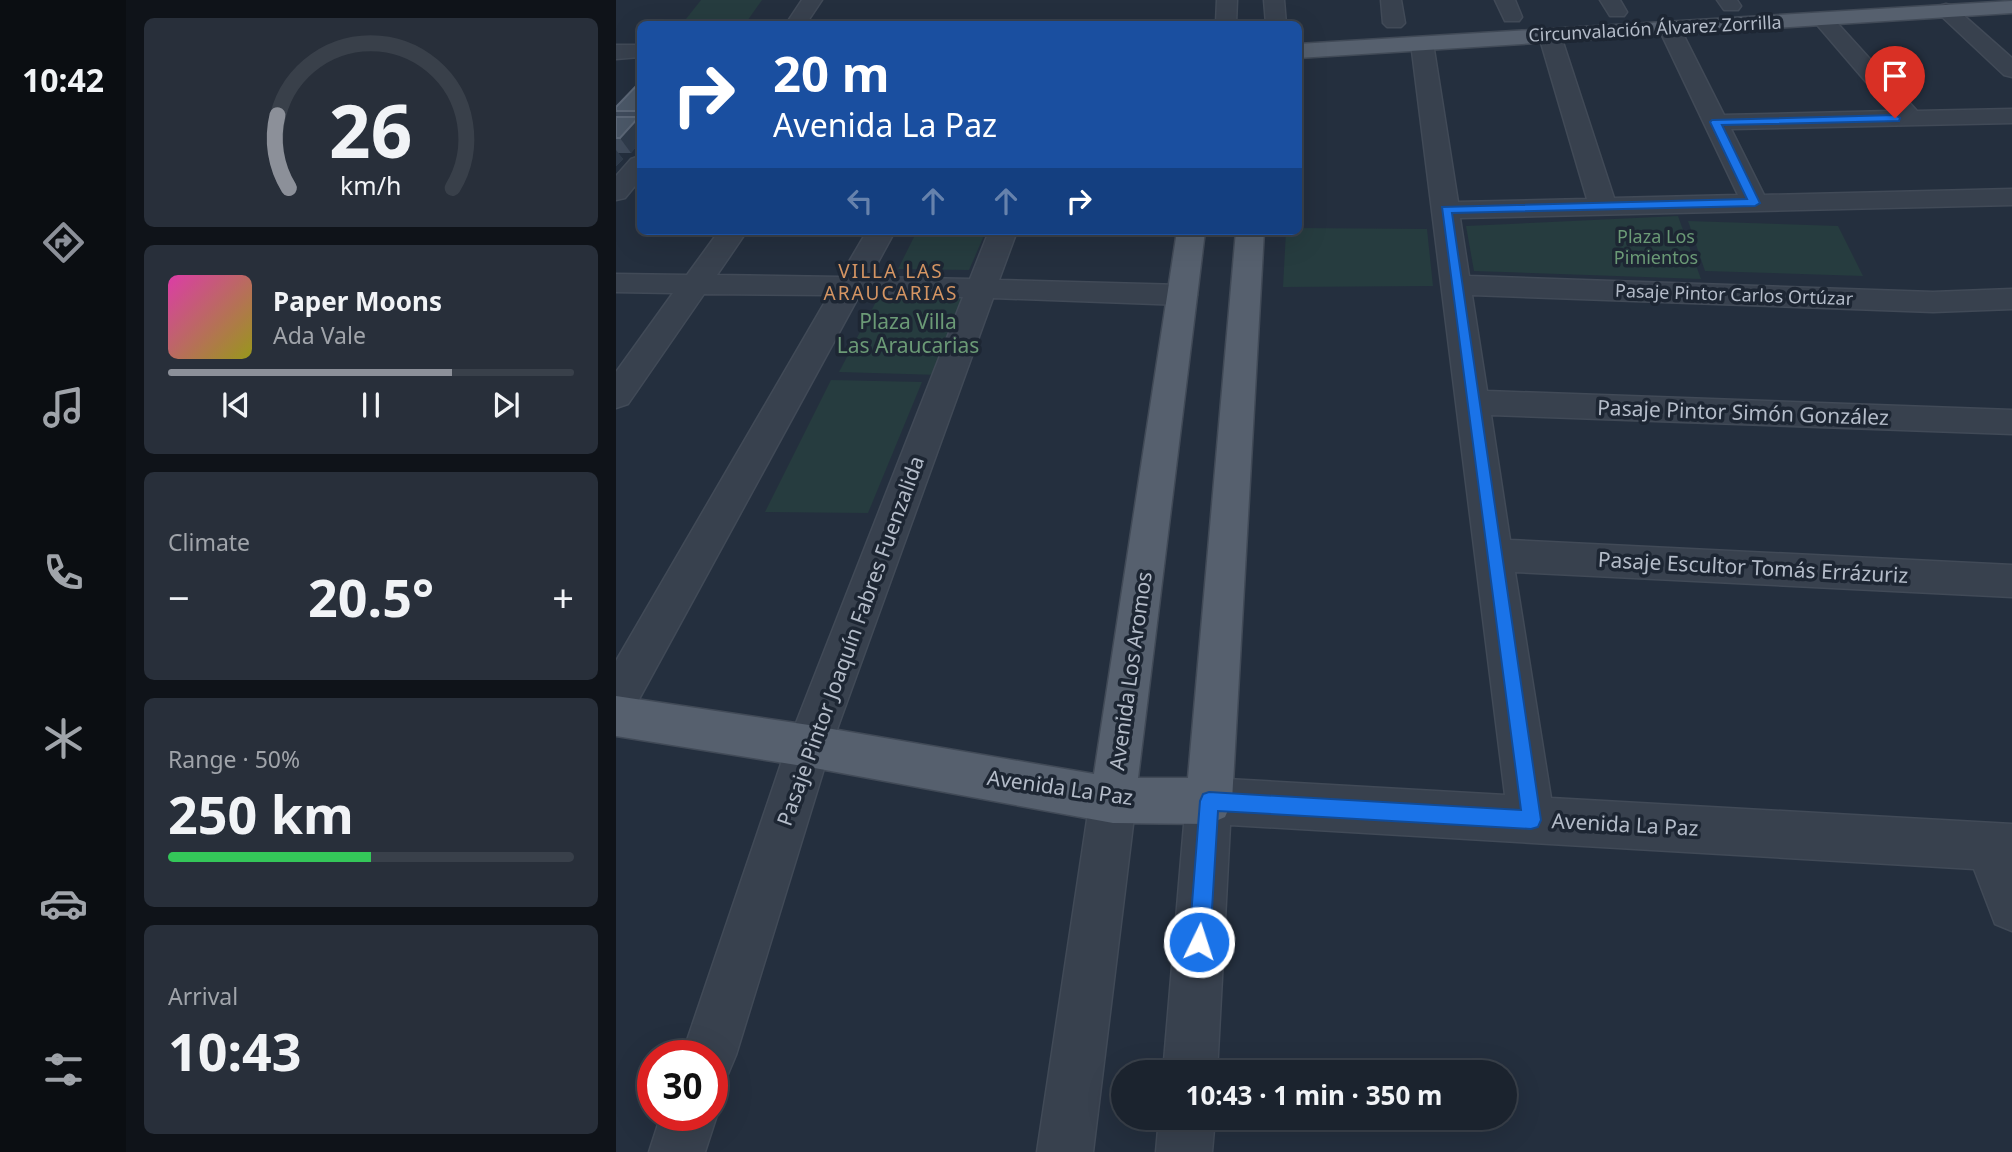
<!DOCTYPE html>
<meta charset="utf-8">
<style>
body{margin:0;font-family:"Noto Sans",sans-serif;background:#282f3a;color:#f1f3f6;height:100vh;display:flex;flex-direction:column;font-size:26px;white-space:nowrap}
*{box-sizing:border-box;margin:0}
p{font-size:23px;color:#a0a4aa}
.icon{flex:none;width:38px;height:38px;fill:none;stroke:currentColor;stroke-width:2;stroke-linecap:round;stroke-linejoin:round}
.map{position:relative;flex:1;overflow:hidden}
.side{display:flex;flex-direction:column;gap:18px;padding:18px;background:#0f1319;width:490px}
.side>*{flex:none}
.guide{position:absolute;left:21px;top:21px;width:665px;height:214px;border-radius:10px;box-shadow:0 7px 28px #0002,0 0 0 2px #39404a;background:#1a4fa0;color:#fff;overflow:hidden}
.speed{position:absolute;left:21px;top:1040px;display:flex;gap:14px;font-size:35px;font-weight:700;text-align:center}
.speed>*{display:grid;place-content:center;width:91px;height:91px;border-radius:50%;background:#1b232e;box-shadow:0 7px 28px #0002,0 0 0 2px #39404a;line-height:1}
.speed .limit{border:10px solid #d22;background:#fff;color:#111}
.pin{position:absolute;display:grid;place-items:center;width:60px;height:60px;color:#fff;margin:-72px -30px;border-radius:50% 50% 50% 0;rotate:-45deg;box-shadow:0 0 7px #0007}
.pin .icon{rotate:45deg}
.me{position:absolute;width:77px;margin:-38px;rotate:4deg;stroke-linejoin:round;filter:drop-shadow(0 0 5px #0008)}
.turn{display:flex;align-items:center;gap:24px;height:147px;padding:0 21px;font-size:32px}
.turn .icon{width:91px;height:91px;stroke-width:2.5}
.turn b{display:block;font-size:49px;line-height:60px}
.lanes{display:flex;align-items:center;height:66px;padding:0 21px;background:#0003;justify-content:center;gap:35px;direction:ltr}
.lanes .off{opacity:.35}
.big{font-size:52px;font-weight:700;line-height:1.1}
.side .tile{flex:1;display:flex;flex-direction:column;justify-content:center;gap:10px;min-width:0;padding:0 24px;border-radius:10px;background:#282f3a}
.side .dial{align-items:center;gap:0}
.dial svg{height:182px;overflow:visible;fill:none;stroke:#39404a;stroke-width:7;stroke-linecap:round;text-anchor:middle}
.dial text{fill:#f1f3f6;stroke:none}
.song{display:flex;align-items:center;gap:21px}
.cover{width:84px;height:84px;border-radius:10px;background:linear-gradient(135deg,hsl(320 70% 55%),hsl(60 70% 35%))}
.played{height:7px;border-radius:4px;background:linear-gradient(90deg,#8c9099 70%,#39404a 70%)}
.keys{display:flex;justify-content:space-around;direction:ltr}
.heat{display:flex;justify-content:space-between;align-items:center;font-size:38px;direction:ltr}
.charge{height:10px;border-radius:5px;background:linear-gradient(90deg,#34c759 50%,#39404a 0)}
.trip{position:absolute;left:495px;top:1060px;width:406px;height:70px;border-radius:35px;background:#1b232e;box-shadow:0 7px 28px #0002,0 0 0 2px #39404a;font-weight:700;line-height:70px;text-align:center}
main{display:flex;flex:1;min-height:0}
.dock{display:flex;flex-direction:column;width:126px;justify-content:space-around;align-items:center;background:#0b0e12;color:#a0a4aa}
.dock .icon{width:49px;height:49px}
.dock .current{color:#8c9099}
.dock b{font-size:32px;color:#f1f3f6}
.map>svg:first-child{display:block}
.green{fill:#263c3f}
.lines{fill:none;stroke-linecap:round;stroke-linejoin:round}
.minor-casing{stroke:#414a57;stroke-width:3}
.major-casing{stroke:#414a57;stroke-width:3}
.minor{fill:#38414e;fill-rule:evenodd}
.major{fill:#56606e;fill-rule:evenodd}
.wall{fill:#3f4b5c}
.shaded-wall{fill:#2f3b4b}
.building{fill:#4b5868;stroke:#5c6777;stroke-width:2}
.route{fill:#1a73e8;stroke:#114b97;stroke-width:2}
.labels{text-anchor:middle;stroke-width:7;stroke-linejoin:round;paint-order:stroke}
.far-street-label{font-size:18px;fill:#b4bcc9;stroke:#1d2633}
.far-park-label{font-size:18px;fill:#6b9a76;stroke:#1d2633}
.far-neighbourhood-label{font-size:19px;letter-spacing:2px;fill:#d59563;stroke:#1d2633}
.park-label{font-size:21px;fill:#6b9a76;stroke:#1d2633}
.street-label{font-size:21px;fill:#b4bcc9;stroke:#1d2633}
</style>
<main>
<nav class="dock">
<b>10:42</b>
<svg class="icon current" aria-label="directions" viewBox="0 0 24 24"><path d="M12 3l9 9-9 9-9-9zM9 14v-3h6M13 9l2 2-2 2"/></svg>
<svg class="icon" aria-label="music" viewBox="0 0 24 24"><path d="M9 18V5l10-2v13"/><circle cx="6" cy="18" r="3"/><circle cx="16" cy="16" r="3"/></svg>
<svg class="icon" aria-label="phone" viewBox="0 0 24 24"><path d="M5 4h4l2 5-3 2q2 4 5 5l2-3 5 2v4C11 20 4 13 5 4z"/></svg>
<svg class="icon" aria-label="climate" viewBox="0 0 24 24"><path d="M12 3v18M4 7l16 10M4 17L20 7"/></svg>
<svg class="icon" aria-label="car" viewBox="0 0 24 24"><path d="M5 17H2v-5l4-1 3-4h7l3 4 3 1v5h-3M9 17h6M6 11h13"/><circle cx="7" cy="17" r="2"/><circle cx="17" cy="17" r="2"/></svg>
<svg class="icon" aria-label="filters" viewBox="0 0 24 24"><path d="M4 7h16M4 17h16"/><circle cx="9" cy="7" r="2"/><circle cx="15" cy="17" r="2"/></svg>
</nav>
<section class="side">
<div class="tile dial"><svg viewBox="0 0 100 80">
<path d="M14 69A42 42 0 1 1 86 69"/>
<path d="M14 69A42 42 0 0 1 9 37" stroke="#8c9099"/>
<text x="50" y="56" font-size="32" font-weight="700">26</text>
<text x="50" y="72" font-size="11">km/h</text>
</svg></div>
<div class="tile">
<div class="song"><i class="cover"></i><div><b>Paper Moons</b><p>Ada Vale</p></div></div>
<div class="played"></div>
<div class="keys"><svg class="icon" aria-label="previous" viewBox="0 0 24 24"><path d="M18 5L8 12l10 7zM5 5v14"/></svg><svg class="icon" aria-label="pause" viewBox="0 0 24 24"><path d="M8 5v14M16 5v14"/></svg><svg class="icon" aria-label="next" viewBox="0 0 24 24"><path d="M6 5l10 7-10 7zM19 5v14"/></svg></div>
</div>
<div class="tile"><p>Climate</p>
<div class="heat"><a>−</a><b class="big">20.5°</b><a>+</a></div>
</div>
<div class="tile"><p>Range · 50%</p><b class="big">250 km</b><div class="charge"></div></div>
<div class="tile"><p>Arrival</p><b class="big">10:43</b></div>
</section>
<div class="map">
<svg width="1396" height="1152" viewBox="0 0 1396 1152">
<rect width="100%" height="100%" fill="#242f3e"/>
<g class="green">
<polygon points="85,0 146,0 129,24 66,24"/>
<polygon points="1062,216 1085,279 858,271 850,226"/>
<polygon points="1072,221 1222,226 1247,276 1089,271"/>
<polygon points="683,228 811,229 817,286 667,287 670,231 682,231"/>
<polygon points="301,231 370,231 353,270 282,269"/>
<polygon points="264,294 357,296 323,375 223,372"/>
<polygon points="215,380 306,382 252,513 149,512"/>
</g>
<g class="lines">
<g class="minor-casing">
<g id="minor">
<polygon points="186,0 206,0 190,24 170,24"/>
<polygon points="601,0 621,0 620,24 600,24"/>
<polygon points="648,0 668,0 670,24 650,24"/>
<polygon points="765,0 785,0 789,23 785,27 771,27 767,23"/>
<polygon points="879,0 899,0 906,17 903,21 889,21"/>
<polygon points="984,0 1004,0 1011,12 1008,16 994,16"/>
<polygon points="1101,0 1121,0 1125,6 1122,10 1108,10"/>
<polygon points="1330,4 1337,6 1396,58 1396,77 1388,75 1323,14 1320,10 1323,6"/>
<polygon points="1207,13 1214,15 1301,111 1396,109 1396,123 1115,129 1148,195 1396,189 1396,205 844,218 853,276 1317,292 1396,289 1396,309 1317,312 856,295 871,391 1396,410 1396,434 875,415 894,540 1396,565 1396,597 899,572 935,798 1396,824 1396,931 1379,924 1358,869 614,825 601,1073 547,1073 570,801 577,785 593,778 889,795 795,43 798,38 814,38 817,43 842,202 971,199 923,36 926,31 942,31 945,36 998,198 1122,195 1043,29 1046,24 1062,24 1108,115 1275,111 1196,19 1200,15"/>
<polygon points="0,45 24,45 24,57 0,59"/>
<polygon points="24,156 24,180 9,198 0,200 0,176 15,159"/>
<polygon points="103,231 131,231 101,275 224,277 251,231 279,231 254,277 354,279 373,231 401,231 383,280 566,285 576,288 581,295 576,302 566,305 377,298 215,746 120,1055 112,1074 96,1080 96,1055 66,1055 171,746 347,297 243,296 15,714 0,720 0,661 213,295 88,294 12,404 0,408 0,372 57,293 0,292 0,274 71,275"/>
<polygon points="497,777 513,784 520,800 477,1152 421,1152 474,800 481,784"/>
<polygon points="96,1104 101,1115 89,1152 33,1152 45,1115 96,1115"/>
<polygon points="543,1118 599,1118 596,1152 540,1152"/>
</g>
</g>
<g class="major-casing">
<g id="major">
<polygon points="1396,1 1396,13 682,58 682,44"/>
<polygon points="561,231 589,231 522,778 572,778 620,231 648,231 616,801 609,817 593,824 497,823 193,767 0,736 0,696 193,725 478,774"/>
</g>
</g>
<use href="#minor" class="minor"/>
<use href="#major" class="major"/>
</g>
<polygon class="wall" points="24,83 24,142 15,153 2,153 7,159 0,166 0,107"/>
<g class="shaded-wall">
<polygon points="23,117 24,119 24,142 15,153 4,138"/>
<polygon points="0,150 7,159 0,166"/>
</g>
<g class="building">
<polygon points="23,83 24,83 24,111 0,111 0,107"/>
<polygon points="0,117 23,117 4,138 0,138"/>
</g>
<polygon class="route" points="1279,115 1284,118 1283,121 1106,125 1144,203 1139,206 836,213 925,820 922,827 915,829 602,811 594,942 591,949 583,952 576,949 573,942 584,801 587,794 593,792 905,810 826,207 1131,199 1094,122 1096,120"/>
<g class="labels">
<g class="far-street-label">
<text transform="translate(1039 29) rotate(-3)" y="6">Circunvalación Álvarez Zorrilla</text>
<text transform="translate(1118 295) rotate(2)" y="6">Pasaje Pintor Carlos Ortúzar</text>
</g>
<g class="far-park-label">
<text x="1040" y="243">Plaza Los<tspan x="1040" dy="21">Pimientos</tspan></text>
</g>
<g class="far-neighbourhood-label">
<text x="275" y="278">VILLA LAS<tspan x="275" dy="22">ARAUCARIAS</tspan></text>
</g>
<g class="park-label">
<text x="292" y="329">Plaza Villa<tspan x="292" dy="24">Las Araucarias</tspan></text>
</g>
<g class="street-label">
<text transform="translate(1127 413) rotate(2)" y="7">Pasaje Pintor Simón González</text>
<text transform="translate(1137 568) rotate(3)" y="7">Pasaje Escultor Tomás Errázuriz</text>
<text transform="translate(235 641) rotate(-70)" y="7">Pasaje Pintor Joaquín Fabres Fuenzalida</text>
<text transform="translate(515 671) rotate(-82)" y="7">Avenida Los Aromos</text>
<text transform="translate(444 788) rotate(8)" y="7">Avenida La Paz</text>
<text transform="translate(1009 825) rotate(3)" y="7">Avenida La Paz</text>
</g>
</g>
</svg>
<div class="speed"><div class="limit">30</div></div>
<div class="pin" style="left:1279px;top:118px;background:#d93025"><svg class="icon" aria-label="arrive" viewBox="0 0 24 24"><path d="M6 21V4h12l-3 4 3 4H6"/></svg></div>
<svg class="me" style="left:583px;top:942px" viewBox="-20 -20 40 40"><circle r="17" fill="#1a73e8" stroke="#fff" stroke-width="3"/><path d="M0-11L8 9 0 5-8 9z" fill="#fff"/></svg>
<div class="trip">10:43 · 1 min · 350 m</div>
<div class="guide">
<div class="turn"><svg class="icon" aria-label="right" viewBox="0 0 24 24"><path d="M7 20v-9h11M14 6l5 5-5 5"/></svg><div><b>20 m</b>Avenida La Paz</div></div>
<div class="lanes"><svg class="icon off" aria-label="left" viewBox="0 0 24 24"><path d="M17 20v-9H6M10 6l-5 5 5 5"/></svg><svg class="icon off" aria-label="ahead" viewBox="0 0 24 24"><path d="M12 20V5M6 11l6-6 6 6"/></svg><svg class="icon off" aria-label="ahead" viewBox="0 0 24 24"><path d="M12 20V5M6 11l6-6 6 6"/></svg><svg class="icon" aria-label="right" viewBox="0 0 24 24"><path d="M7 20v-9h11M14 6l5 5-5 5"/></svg></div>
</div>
</div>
</main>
